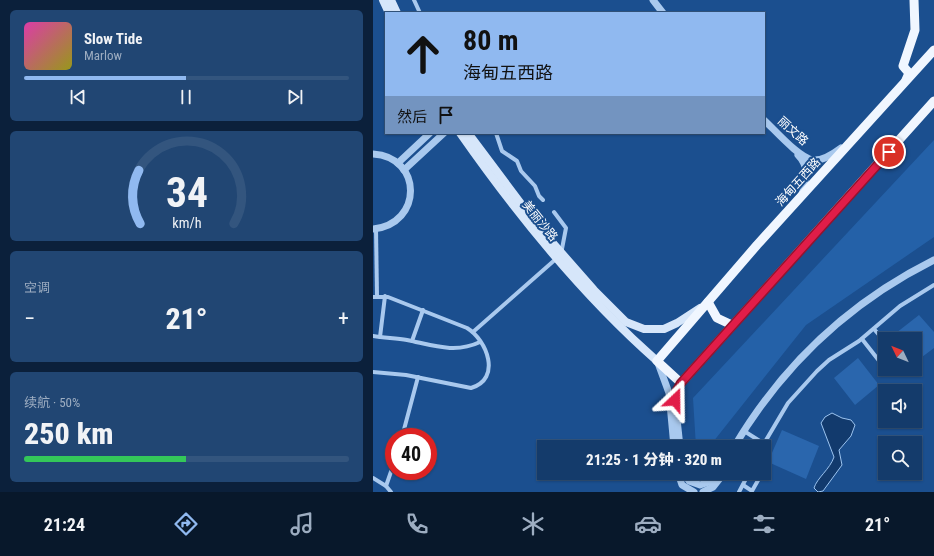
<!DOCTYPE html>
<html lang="zh">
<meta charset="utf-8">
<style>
body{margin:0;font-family:"Roboto Condensed","Noto Sans SC",sans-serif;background:#214673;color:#f1f3f6;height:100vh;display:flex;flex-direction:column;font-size:15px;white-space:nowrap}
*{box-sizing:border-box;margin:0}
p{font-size:13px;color:#9dadc1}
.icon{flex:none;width:22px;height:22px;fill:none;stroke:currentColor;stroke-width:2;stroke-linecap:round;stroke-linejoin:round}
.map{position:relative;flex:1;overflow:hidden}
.side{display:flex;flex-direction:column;gap:10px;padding:10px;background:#0b203b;width:373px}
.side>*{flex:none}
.banner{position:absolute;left:12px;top:12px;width:380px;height:122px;border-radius:0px;box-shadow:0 1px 3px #0004,0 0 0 1px #33557e;background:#90b9f0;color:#111;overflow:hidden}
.needle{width:26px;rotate:313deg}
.buttons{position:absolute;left:505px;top:332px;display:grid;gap:8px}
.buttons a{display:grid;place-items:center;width:44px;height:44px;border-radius:0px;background:#143b6b;box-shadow:0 1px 3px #0004,0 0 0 1px #33557e;font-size:20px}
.speed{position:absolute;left:12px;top:428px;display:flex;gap:8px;font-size:20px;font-weight:700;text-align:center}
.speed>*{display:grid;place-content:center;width:52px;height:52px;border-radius:50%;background:#143b6b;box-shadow:0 1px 3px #0004,0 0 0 1px #33557e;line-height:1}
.speed .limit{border:6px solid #d22;background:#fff;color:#111}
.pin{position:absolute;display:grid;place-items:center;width:34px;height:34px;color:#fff;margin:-17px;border:2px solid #fff;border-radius:50%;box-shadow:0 1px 4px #0007}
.me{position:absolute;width:44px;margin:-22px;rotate:23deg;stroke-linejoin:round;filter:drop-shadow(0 0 3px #0008)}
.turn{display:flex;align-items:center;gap:14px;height:84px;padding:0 12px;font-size:18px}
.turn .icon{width:52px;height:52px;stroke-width:2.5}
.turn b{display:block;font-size:28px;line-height:34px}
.then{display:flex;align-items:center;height:38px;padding:0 12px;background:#0003;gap:8px;font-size:15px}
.big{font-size:30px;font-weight:800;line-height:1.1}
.side .tile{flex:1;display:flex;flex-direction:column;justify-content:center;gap:6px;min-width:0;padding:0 14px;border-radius:6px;background:#214673}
.side .dial{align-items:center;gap:0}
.dial svg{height:104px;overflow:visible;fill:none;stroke:#33557e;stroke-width:7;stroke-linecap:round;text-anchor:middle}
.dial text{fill:#f1f3f6;stroke:none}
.song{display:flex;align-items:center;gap:12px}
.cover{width:48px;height:48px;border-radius:6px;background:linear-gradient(135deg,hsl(320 70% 55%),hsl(60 70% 35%))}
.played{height:4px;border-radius:2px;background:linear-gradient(90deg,#90b9f0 50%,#33557e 50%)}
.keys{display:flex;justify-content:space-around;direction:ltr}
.heat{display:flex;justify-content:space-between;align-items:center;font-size:22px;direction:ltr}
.charge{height:6px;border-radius:3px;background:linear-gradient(90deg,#34c759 50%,#33557e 0)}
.trip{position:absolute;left:164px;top:440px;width:234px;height:40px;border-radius:0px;background:#143b6b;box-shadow:0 1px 3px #0004,0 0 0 1px #33557e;font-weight:800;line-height:40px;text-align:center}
.menu{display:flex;height:64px;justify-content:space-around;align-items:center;background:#08182b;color:#9dadc1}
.menu .icon{width:28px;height:28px}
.menu .active{color:#90b9f0}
.menu b{font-size:18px;color:#f1f3f6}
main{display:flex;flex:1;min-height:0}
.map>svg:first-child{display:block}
.green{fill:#2461a8}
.water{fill:#123a6d;stroke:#9cc4f0}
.building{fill:#2a66ad}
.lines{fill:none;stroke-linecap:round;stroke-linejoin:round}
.minor{stroke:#a9c9ee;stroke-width:4}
.tertiary{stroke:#a9c9ee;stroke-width:7}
.secondary{stroke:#d6e6fa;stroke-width:8}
.primary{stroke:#f0f6ff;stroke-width:9}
.route-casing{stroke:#92132f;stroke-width:10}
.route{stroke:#e11d48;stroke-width:7}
.labels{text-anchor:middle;stroke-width:4;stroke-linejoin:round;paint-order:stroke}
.street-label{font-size:12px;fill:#fff;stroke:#1b4f8f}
</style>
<main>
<section class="side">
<div class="tile">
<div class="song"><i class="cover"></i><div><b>Slow Tide</b><p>Marlow</p></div></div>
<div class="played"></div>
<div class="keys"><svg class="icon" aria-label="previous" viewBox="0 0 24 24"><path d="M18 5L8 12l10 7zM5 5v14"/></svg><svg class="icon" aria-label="pause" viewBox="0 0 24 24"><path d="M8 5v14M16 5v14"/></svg><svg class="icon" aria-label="next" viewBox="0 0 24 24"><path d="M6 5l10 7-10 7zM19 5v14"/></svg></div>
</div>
<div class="tile dial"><svg viewBox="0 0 100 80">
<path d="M14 69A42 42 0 1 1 86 69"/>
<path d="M14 69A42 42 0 0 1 13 28" stroke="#90b9f0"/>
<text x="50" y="56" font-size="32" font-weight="700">34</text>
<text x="50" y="72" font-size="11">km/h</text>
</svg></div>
<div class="tile"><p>空调</p>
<div class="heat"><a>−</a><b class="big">21°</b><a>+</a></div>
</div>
<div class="tile"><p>续航 · 50%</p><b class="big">250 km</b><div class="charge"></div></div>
</section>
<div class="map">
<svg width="561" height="492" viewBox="0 0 561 492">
<rect width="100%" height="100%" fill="#1b4f8f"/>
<polygon class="green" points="561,140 561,237 433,325 336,447 323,447 320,398"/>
<path class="water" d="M459 413 469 418 478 420 482 425 478 436 466 450 469 465 450 491 445 492 441 488C444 478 457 469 461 457L448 423 452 417Z"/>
<g class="building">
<polygon points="546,315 561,332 561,348 545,360 542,356 542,339 528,339 523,333"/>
<polygon points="485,358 506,385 482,405 461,378"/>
<polygon points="409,430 446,446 433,479 395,462"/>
</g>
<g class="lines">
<g class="minor">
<polyline points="41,0 47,13"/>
<polyline points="123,133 129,151 144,161 148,171 162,186 166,196 170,200"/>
<polyline points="181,212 193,228 188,254"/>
<polyline points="3,228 4,296"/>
<path d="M0 297H15L94 328C114 340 129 379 98 388L33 375 0 372"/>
<polyline points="501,329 512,342"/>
<polyline points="100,332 184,258"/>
<path d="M0 336C11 338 23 338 34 340 59 345 82 354 107 342"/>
<polyline points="7,337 12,296"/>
<polyline points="489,339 507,362 512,359"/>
<polyline points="39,341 50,310"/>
<polyline points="371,431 390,443"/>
<polyline points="29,437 45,377"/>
<polyline points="389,447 415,403 444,371 456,360 486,341 527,306 561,285"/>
<polyline points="0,478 13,486 18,492"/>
<polyline points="370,485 379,491 388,475 385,473"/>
<polyline points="13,486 21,463"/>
<polyline points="366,492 376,473"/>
</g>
<g class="tertiary">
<polyline points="280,0 290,13"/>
<path d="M391 120C402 130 426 158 440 160 450 161 460 154 468 148"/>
<path d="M0 154C50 157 50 224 0 229"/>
<path d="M425 155C436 166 434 179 429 194"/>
<polyline points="25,163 57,133"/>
<polyline points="31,170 71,133"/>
<polyline points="285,363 296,393 301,447"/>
<polyline points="307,447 302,400 303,394 308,383"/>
<path d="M361 447C409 366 477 302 561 260"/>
<polyline points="305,473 309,485 321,492"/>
<polyline points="311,473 316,481 327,485 336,482 345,473"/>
<polyline points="330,492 340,487 351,473"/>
</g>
<g class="secondary">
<polyline points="10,0 16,13"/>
<polyline points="18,0 24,13"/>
<path d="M87 133C145 216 208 294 284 361"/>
<polyline points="95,133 164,225 221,290 253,322 271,329 291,329 304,323 327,308"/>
</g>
<g class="primary">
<polyline points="561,50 384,245 284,361 308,383 561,101"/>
<polyline points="533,80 536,73 530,66 542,30 541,0"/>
<polyline points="335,302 344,318 359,325"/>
</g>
</g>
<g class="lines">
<g class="route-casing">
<polyline id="route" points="302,400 302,394 308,383 516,152"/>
</g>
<use href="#route" class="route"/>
</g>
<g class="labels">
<g class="street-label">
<text transform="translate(420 131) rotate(42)" y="4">丽文路</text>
<text transform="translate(425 182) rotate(-48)" y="4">海甸五西路</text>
<text transform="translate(167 221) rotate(51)" y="4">美丽沙路</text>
</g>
</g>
</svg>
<div class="buttons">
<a><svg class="needle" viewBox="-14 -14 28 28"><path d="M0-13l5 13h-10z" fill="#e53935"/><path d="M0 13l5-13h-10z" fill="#9dadc1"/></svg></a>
<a><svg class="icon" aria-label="sound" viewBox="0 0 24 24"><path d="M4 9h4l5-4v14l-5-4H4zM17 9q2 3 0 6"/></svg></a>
<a><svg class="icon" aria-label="search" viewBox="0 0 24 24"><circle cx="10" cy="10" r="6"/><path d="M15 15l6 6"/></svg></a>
</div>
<div class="speed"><div class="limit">40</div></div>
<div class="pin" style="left:516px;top:152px;background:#d93025"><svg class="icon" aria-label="arrive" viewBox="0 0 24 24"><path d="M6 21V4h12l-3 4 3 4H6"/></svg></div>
<svg class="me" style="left:302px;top:400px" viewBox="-20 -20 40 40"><path d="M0-17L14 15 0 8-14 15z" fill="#e11d48" stroke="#fff" stroke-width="4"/></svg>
<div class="trip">21:25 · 1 分钟 · 320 m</div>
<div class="banner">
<div class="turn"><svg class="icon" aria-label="ahead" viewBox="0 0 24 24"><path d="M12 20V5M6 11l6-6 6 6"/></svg><div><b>80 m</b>海甸五西路</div></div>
<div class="then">然后<svg class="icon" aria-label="arrive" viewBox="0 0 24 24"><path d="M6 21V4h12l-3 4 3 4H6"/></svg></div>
</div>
</div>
</main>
<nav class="menu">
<b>21:24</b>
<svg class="icon active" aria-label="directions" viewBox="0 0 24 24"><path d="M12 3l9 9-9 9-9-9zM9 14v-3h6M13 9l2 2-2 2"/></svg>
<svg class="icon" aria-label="music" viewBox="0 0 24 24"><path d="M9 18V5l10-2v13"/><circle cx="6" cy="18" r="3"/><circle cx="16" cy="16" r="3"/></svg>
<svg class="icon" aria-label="phone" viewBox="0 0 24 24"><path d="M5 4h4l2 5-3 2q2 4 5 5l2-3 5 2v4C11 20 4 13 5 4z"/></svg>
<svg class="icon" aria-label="climate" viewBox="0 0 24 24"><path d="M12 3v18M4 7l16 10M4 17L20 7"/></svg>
<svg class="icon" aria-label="car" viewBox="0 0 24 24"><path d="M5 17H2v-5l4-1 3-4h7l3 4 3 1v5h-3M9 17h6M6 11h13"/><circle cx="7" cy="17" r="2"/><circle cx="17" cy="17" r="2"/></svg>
<svg class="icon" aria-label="filters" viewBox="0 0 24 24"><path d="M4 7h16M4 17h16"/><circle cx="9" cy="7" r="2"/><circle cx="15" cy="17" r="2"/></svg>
<b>21°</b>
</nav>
